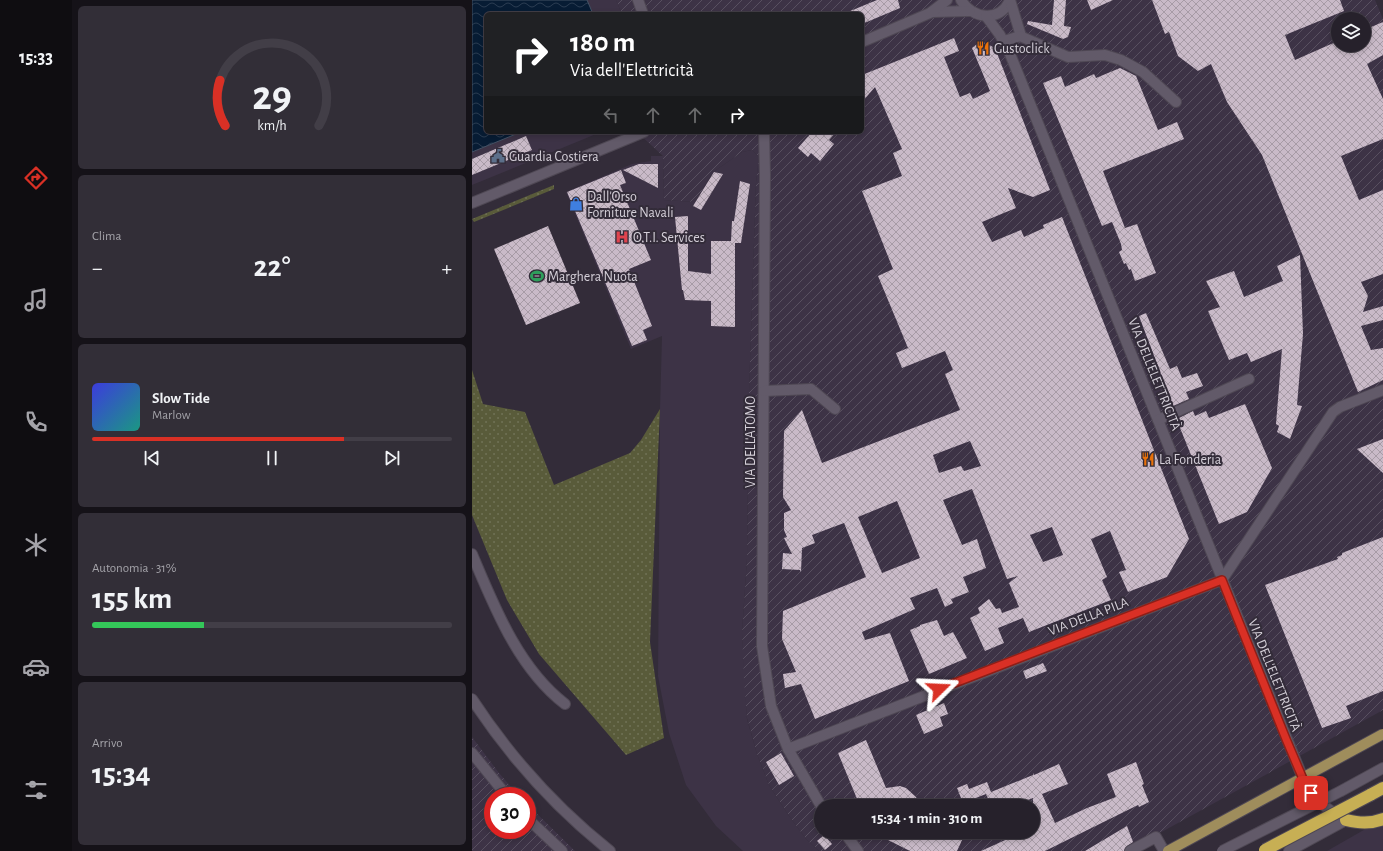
<!DOCTYPE html>
<html lang="it">
<meta charset="utf-8">
<style>
body{margin:0;font-family:"Alegreya Sans",sans-serif;background:#322e37;color:#f1f3f6;height:100vh;display:flex;flex-direction:column;font-size:15px;white-space:nowrap}
*{box-sizing:border-box;margin:0}
p{font-size:13px;color:#a4a3a9}
.icon{flex:none;width:22px;height:22px;fill:none;stroke:currentColor;stroke-width:2;stroke-linecap:round;stroke-linejoin:round}
.map{position:relative;flex:1;overflow:hidden}
.panel{display:flex;flex-direction:column;gap:6px;padding:6px;background:#151218;width:400px}
.panel>*{flex:none}
.hud{position:absolute;left:12px;top:12px;width:380px;height:122px;border-radius:6px;box-shadow:0 2px 6px #0003,0 0 0 1px #423e47;background:#202124;color:#fff;overflow:hidden}
.buttons{position:absolute;left:859px;top:12px;display:grid;gap:8px}
.buttons a{display:grid;place-items:center;width:40px;height:40px;border-radius:50%;background:#26212b;box-shadow:0 2px 6px #0003,0 0 0 1px #423e47;font-size:20px}
.speed{position:absolute;left:12px;top:787px;display:flex;gap:8px;font-size:20px;font-weight:700;text-align:center}
.speed>*{display:grid;place-content:center;width:52px;height:52px;border-radius:50%;background:#26212b;box-shadow:0 2px 6px #0003,0 0 0 1px #423e47;line-height:1}
.speed .limit{border:6px solid #d22;background:#fff;color:#111}
.pin{position:absolute;display:grid;place-items:center;width:34px;height:34px;color:#fff;margin:-17px;border-radius:8px;box-shadow:0 2px 6px #0006}
.me{position:absolute;width:44px;margin:-22px;rotate:69deg;stroke-linejoin:round;filter:drop-shadow(0 0 3px #0008)}
.turn{display:flex;align-items:center;gap:14px;height:84px;padding:0 20px;font-size:18px}
.turn .icon{width:52px;height:52px;stroke-width:2.5}
.turn b{display:block;font-size:28px;line-height:34px}
.lanes{display:flex;align-items:center;height:38px;padding:0 20px;background:#0003;justify-content:center;gap:20px;direction:ltr}
.lanes .off{opacity:.35}
.big{font-size:30px;font-weight:700;line-height:1.1}
.panel .widget{flex:1;display:flex;flex-direction:column;justify-content:center;gap:6px;min-width:0;padding:0 14px;border-radius:6px;background:#322e37}
.panel .dial{align-items:center;gap:0}
.dial svg{height:104px;overflow:visible;fill:none;stroke:#423e47;stroke-width:7;stroke-linecap:round;text-anchor:middle}
.dial text{fill:#f1f3f6;stroke:none}
.song{display:flex;align-items:center;gap:12px}
.cover{width:48px;height:48px;border-radius:6px;background:linear-gradient(135deg,hsl(240 70% 55%),hsl(170 70% 35%))}
.played{height:4px;border-radius:2px;background:linear-gradient(90deg,#d93025 70%,#423e47 70%)}
.keys{display:flex;justify-content:space-around;direction:ltr}
.heat{display:flex;justify-content:space-between;align-items:center;font-size:22px;direction:ltr}
.charge{height:6px;border-radius:3px;background:linear-gradient(90deg,#34c759 31%,#423e47 0)}
.trip{position:absolute;left:342px;top:799px;width:226px;height:40px;border-radius:20px;background:#26212b;box-shadow:0 2px 6px #0003,0 0 0 1px #423e47;font-weight:700;line-height:40px;text-align:center}
main{display:flex;flex:1;min-height:0}
.tabs{display:flex;flex-direction:column;width:72px;justify-content:space-around;align-items:center;background:#0f0d11;color:#a4a3a9}
.tabs .icon{width:28px;height:28px}
.tabs .active{color:#d93025}
.tabs b{font-size:18px;color:#f1f3f6}
.map>svg:first-child{display:block}
.built{fill:#3d3346}
.industrial{fill:url(#industrial-furrows);fill-rule:evenodd}
.grass{fill:url(#grass-dots)}
.water{fill:url(#water-waves);stroke:#445265}
.building{fill:url(#building-cross-hatch);fill-rule:evenodd}
.lines{fill:none;stroke-linecap:round;stroke-linejoin:round}
.minor-casing{stroke:#4f4854;stroke-width:12}
.highway-casing{stroke:#4f4854;stroke-width:14}
.minor{stroke:#625a69;stroke-width:10}
.highway{stroke:#c7af54;stroke-width:12}
.minor-bridge-casing{stroke:#4f4854;stroke-width:12;stroke-linecap:butt}
.major-bridge-casing{stroke:#4f4854;stroke-width:12;stroke-linecap:butt}
.highway-bridge-casing{stroke:#4f4854;stroke-width:14;stroke-linecap:butt}
.minor-bridge{stroke:#625a69;stroke-width:10}
.major-bridge{stroke:#9f8d5c;stroke-width:10}
.highway-bridge{stroke:#c7af54;stroke-width:12}
.route-casing{stroke:#8d1f18;stroke-width:10}
.route{stroke:#d93025;stroke-width:7}
.labels{text-anchor:middle;stroke-width:4;stroke-linejoin:round;paint-order:stroke}
.poi-label{font-size:14px;fill:#d4cfd8;stroke:#332c39;text-anchor:start}
.street-label{font-size:14px;fill:#d4cfd8;stroke:#332c39}
</style>
<main>
<nav class="tabs">
<b>15:33</b>
<svg class="icon active" aria-label="directions" viewBox="0 0 24 24"><path d="M12 3l9 9-9 9-9-9zM9 14v-3h6M13 9l2 2-2 2"/></svg>
<svg class="icon" aria-label="music" viewBox="0 0 24 24"><path d="M9 18V5l10-2v13"/><circle cx="6" cy="18" r="3"/><circle cx="16" cy="16" r="3"/></svg>
<svg class="icon" aria-label="phone" viewBox="0 0 24 24"><path d="M5 4h4l2 5-3 2q2 4 5 5l2-3 5 2v4C11 20 4 13 5 4z"/></svg>
<svg class="icon" aria-label="climate" viewBox="0 0 24 24"><path d="M12 3v18M4 7l16 10M4 17L20 7"/></svg>
<svg class="icon" aria-label="car" viewBox="0 0 24 24"><path d="M5 17H2v-5l4-1 3-4h7l3 4 3 1v5h-3M9 17h6M6 11h13"/><circle cx="7" cy="17" r="2"/><circle cx="17" cy="17" r="2"/></svg>
<svg class="icon" aria-label="filters" viewBox="0 0 24 24"><path d="M4 7h16M4 17h16"/><circle cx="9" cy="7" r="2"/><circle cx="15" cy="17" r="2"/></svg>
</nav>
<section class="panel">
<div class="widget dial"><svg viewBox="0 0 100 80">
<path d="M14 69A42 42 0 1 1 86 69"/>
<path d="M14 69A42 42 0 0 1 10 34" stroke="#d93025"/>
<text x="50" y="56" font-size="32" font-weight="700">29</text>
<text x="50" y="72" font-size="11">km/h</text>
</svg></div>
<div class="widget"><p>Clima</p>
<div class="heat"><a>−</a><b class="big">22°</b><a>+</a></div>
</div>
<div class="widget">
<div class="song"><i class="cover"></i><div><b>Slow Tide</b><p>Marlow</p></div></div>
<div class="played"></div>
<div class="keys"><svg class="icon" aria-label="previous" viewBox="0 0 24 24"><path d="M18 5L8 12l10 7zM5 5v14"/></svg><svg class="icon" aria-label="pause" viewBox="0 0 24 24"><path d="M8 5v14M16 5v14"/></svg><svg class="icon" aria-label="next" viewBox="0 0 24 24"><path d="M6 5l10 7-10 7zM19 5v14"/></svg></div>
</div>
<div class="widget"><p>Autonomia · 31%</p><b class="big">155 km</b><div class="charge"></div></div>
<div class="widget"><p>Arrivo</p><b class="big">15:34</b></div>
</section>
<div class="map">
<svg width="911" height="851" viewBox="0 0 911 851">
<defs>
<pattern id="industrial-furrows" width="10" height="10" patternUnits="userSpaceOnUse"><rect width="10" height="10" fill="#3d3346"/><path d="M-1 1l2-2M0 10L10 0M9 11l2-2" fill="none" stroke="#585060"/></pattern>
<pattern id="grass-dots" width="8" height="8" patternUnits="userSpaceOnUse"><rect width="8" height="8" fill="#595b3a"/><path d="M2 2h.1M6 6h.1" fill="none" stroke="#707256" stroke-width="1.8" stroke-linecap="round"/></pattern>
<pattern id="water-waves" width="16" height="10" patternUnits="userSpaceOnUse"><rect width="16" height="10" fill="#071c34"/><path d="M0 5q4-4 8 0t8 0" fill="none" stroke="#2a3c51"/></pattern>
<pattern id="building-cross-hatch" width="8" height="8" patternUnits="userSpaceOnUse"><rect width="8" height="8" fill="#c9bac8"/><path d="M0 0l8 8M0 8l8-8" fill="none" stroke="#a79ba6"/></pattern>
</defs>
<rect width="100%" height="100%" fill="#332c39"/>
<g class="built">
<polygon points="115,0 144,0 150,14 121,14"/>
<polygon points="49,132 129,132 0,185 0,152"/>
<polygon points="280,150 287,157 284,183 277,393 275,559 270,633 275,719 285,754 297,785 315,813 334,839 347,851 271,851 244,826 214,785 197,733 186,676 188,409 190,336 159,349 94,192 160,164 179,161 179,156 191,156 192,200 223,202 241,172 270,152"/>
<polygon points="911,819 911,851 855,851"/>
</g>
<g class="industrial">
<path d="M144 0H903L911 19V710L655 851H347L334 839 315 813 297 785 285 754 275 718 272 680 270 633 275 559 277 393 284 183 287 157 280 150 270 152 241 172 223 202 192 200 191 156 165 132H390V14H150ZM866 19H892V45H866ZM349 806H561V832H349Z"/>
<polygon points="0,737 27,773 47,796 21,796 21,830 55,830 55,804 103,851 0,851"/>
</g>
<g class="grass">
<polygon points="82,185 82,189 2,222 0,219"/>
<polygon points="0,370 11,404 53,412 82,485 158,453 169,440 188,409 178,642 192,738 154,755 67,654 35,600 0,515"/>
</g>
<polygon class="water" points="0,0 115,0 121,14 14,14 14,132 49,132 0,152"/>
<g class="building">
<polygon points="405,0 426,0 428,8 390,24 390,14 371,14"/>
<polygon points="582,0 594,0 592,26 599,27 596,37 591,39 555,24 556,21 580,25"/>
<polygon points="615,0 641,0 619,10"/>
<polygon points="680,0 868,0 872,11 813,35 823,60 866,41 866,45 892,45 892,30 911,22 911,55 895,64 911,99 911,139 869,156 887,200 911,190 911,274 889,282 896,296 891,312 911,306 911,320 889,326 899,350 911,348 911,380 886,392 790,155 755,102 739,64 726,71 706,56 697,32 693,34"/>
<path d="M482 38 487 51 472 57 488 97 498 93 501 99 518 91 500 48 509 41 523 48 578 190 561 197 536 188 544 208 510 222 520 242 549 230 552 237 572 228 571 225 590 217 717 539 695 577 656 592 647 572 654 570 638 531 619 539 635 577 630 580 639 600 557 632 551 618 526 628 532 643 513 651 498 618 508 613 506 608 517 599 524 609 528 608 530 613 547 607 537 583 546 576 535 579 500 489 471 500 490 545 505 539 514 568 491 577 497 592 479 599 481 603 473 607 465 588 438 598 443 609 390 632 393 640 418 633 437 681 343 719 329 684 313 688 311 674 324 672 310 639 311 611 394 577 372 523 340 535 343 543 330 548 329 572 328 570 310 569 311 553 320 554 312 538 315 537 312 530V513L319 510 311 497 312 431 330 410 350 463 488 410 473 374 481 370 473 351 430 368 424 353 436 348 406 276 421 269 390 191 430 176 421 153 430 149 403 87 390 102V75ZM498 441 509 466 492 471 489 466 467 473 461 455ZM425 501 448 558 410 573 386 517ZM580 527 591 555 571 562 558 535Z"/>
<polygon points="648,68 664,76 686,130 705,122 712,139 631,171 653,228 665,224 684,273 663,281 659,269 657,270 654,263 652,264 647,252 650,250 649,244 640,222 630,226 571,83 589,76 593,87 622,74 624,78"/>
<polygon points="340,132 364,132 357,140 362,144 348,161 339,153 336,157 326,148"/>
<polygon points="54,136 60,150 0,175 0,159"/>
<polygon points="167,164 186,164 186,188 151,170"/>
<polygon points="149,170 154,183 148,185 179,260 157,269 180,326 171,330 175,340 160,346 95,192"/>
<polygon points="242,172 251,174 229,210 221,206"/>
<polygon points="268,181 278,184 269,243 263,243 263,327 239,326 239,301 213,300 211,290 210,290 203,217 216,216 216,271 239,274 239,241 259,241 260,221 262,221"/>
<polygon points="76,226 108,303 54,325 22,249"/>
<polygon points="828,255 831,334 825,405 830,406 818,439 805,432 807,426 804,424 810,349 779,362 775,353 757,360 736,311 748,307 734,281 762,271 772,297 811,281 805,266"/>
<polygon points="674,313 698,369 705,366 710,378 725,373 731,386 714,392 717,399 701,406 667,316"/>
<polygon points="773,404 800,468 775,512 747,524 706,423 708,422 707,418 721,411 723,416 734,411 737,418"/>
<polygon points="911,439 911,473 885,449"/>
<polygon points="911,537 911,691 874,706 879,718 850,728 793,585 866,559 865,557 870,555 870,553"/>
<polygon points="465,620 472,636 481,632 495,658 457,674 438,630 448,626 448,625"/>
<polygon points="571,663 575,671 554,679 551,671"/>
<polygon points="472,703 476,714 468,717 471,726 452,734 444,715"/>
<polygon points="394,740 414,788 428,786 434,788 444,797 448,806 388,806 366,753"/>
<polygon points="309,753 322,776 307,785 294,762"/>
<polygon points="664,762 672,784 670,785 677,802 667,807 666,805 573,851 509,851 551,832 561,832 561,798 541,806 519,806 514,794 491,803 485,788 495,784 497,789 515,782 519,792 561,775 561,773 562,775 587,764 596,784 570,794 583,823 615,808 644,797 635,774"/>
<polygon points="655,826 661,842 655,846 652,851 613,851"/>
<polygon points="400,832 477,832 491,838 485,851 438,851"/>
<polygon points="352,835 360,844 353,850 345,841"/>
</g>
<g class="lines">
<g class="minor-casing">
<g id="minor">
<polyline points="166,0 171,14"/>
<path d="M489 0C500 19 528 23 538 0"/>
<polyline points="538,0 549,36"/>
<polyline points="460,12 498,11"/>
<path d="M514 16 528 35 538 54 834 786C845 801 857 812 874 820"/>
<polyline points="532,41 548,36 596,57 633,55 649,60 671,72 704,102"/>
<polyline points="390,42 458,13 475,0"/>
<polyline points="292,132 293,175 290,646 299,706 316,749 349,806"/>
<polyline points="0,203 172,132"/>
<polyline points="292,391 339,389 363,409"/>
<polyline points="686,420 777,379"/>
<path d="M0 554C22 606 46 668 93 704"/>
<path d="M0 699C38 757 84 808 138 851"/>
<polyline points="316,749 750,580 861,412 868,407 911,390"/>
<polyline points="0,753 35,796"/>
<polyline points="869,791 911,768"/>
<polyline points="55,818 90,851"/>
<polyline points="372,832 386,851"/>
<polyline points="658,851 684,837 692,851"/>
<polyline points="817,851 874,820"/>
</g>
</g>
<g class="highway-casing">
<g id="highway">
<polyline points="898,795 911,788"/>
<path d="M874 820C887 823 898 824 911 819"/>
</g>
</g>
<use href="#minor" class="minor"/>
<use href="#highway" class="highway"/>
<g class="minor-bridge-casing">
<polyline id="minor-bridge" points="750,851 869,791"/>
</g>
<g class="major-bridge-casing">
<polyline id="major-bridge" points="696,851 911,734"/>
</g>
<g class="highway-bridge-casing">
<polyline id="highway-bridge" points="793,850 898,795"/>
</g>
<use href="#minor-bridge" class="minor-bridge"/>
<use href="#major-bridge" class="major-bridge"/>
<use href="#highway-bridge" class="highway-bridge"/>
</g>
<g class="lines">
<g class="route-casing">
<polyline id="route" points="467,689 750,580 814,739 834,786 839,793"/>
</g>
<use href="#route" class="route"/>
</g>
<defs>
<g id="restaurant-bare" transform="scale(1.08)"><path d="M-5-6h1v4h1v-4h1v4h1v-4h1v5L-1.5 .5V6h-2V.5L-5-1ZM5-6V6H3V1.5H1.5Q1.5-4 5-6Z" fill="#e8710a" stroke="#332c39" stroke-width="2.5" paint-order="stroke"/></g>
<g id="civic-bare" transform="scale(1.08)"><path d="M-.6-6.5H3V-4.5H.6V-3L4-1V1h2V6H-6V1h2V-1L-.6-3ZM-1.2 2.5V6h2.4V2.5Z" fill="#5c6f8a" stroke="#332c39" stroke-width="2.5" paint-order="stroke"/></g>
<g id="shop-bare" transform="scale(1.08)"><path d="M-5-2.5h2.3a2.7 3.5 0 0 1 5.4 0H5L5.5 6h-11ZM-1.5-2.5h3a1.5 2.3 0 0 0-3 0Z" fill="#3f7fe0" stroke="#332c39" stroke-width="2.5" paint-order="stroke"/></g>
<g id="hospital-bare" transform="scale(1.08)"><path d="M-5-5h3v3.5h4V-5h3V5h-3V1.5h-4V5h-3Z" fill="#e0444e" stroke="#332c39" stroke-width="2.5" paint-order="stroke"/></g>
<g id="stadium-bare" transform="scale(1.08)"><path d="M0-5a6.5 5 0 1 0 0 10a6.5 5 0 1 0 0-10ZM-3.5-1.8h7v3.6h-7Z" fill="#2e9e5b" stroke="#332c39" stroke-width="2.5" paint-order="stroke"/></g>
</defs>
<g fill-rule="evenodd">
<use href="#restaurant-bare" x="511" y="48"/>
<use href="#civic-bare" x="26" y="156"/>
<use href="#shop-bare" x="104" y="204"/>
<use href="#hospital-bare" x="150" y="237"/>
<use href="#stadium-bare" x="65" y="276"/>
<use href="#restaurant-bare" x="676" y="459"/>
</g>
<g class="labels">
<g class="poi-label">
<text x="522" y="53">Gustoclick</text>
<text x="37" y="161">Guardia Costiera</text>
<text x="115" y="201">Dall'Orso<tspan x="115" dy="16">Forniture Navali</tspan></text>
<text x="161" y="242">O.T.I. Services</text>
<text x="76" y="281">Marghera Nuota</text>
<text x="687" y="464">La Fonderia</text>
</g>
<g class="street-label">
<text transform="translate(683 374) rotate(68)" y="5">VIA DELL'ELETTRICITÀ</text>
<text transform="translate(278 442) rotate(-90)" y="5">VIA DELL'ATOMO</text>
<text transform="translate(616 616) rotate(-21)" y="5">VIA DELLA PILA</text>
<text transform="translate(803 675) rotate(68)" y="5">VIA DELL'ELETTRICITÀ</text>
</g>
</g>
</svg>
<div class="buttons">
<a><svg class="icon" aria-label="layers" viewBox="0 0 24 24"><path d="M12 4l9 5-9 5-9-5zM3 14l9 5 9-5"/></svg></a>
</div>
<div class="speed"><div class="limit">30</div></div>
<div class="pin" style="left:839px;top:793px;background:#d93025"><svg class="icon" aria-label="arrive" viewBox="0 0 24 24"><path d="M6 21V4h12l-3 4 3 4H6"/></svg></div>
<svg class="me" style="left:467px;top:689px" viewBox="-20 -20 40 40"><path d="M0-17L14 15 0 8-14 15z" fill="#d93025" stroke="#fff" stroke-width="4"/></svg>
<div class="trip">15:34 · 1 min · 310 m</div>
<div class="hud">
<div class="turn"><svg class="icon" aria-label="right" viewBox="0 0 24 24"><path d="M7 20v-9h11M14 6l5 5-5 5"/></svg><div><b>180 m</b>Via dell'Elettricità</div></div>
<div class="lanes"><svg class="icon off" aria-label="left" viewBox="0 0 24 24"><path d="M17 20v-9H6M10 6l-5 5 5 5"/></svg><svg class="icon off" aria-label="ahead" viewBox="0 0 24 24"><path d="M12 20V5M6 11l6-6 6 6"/></svg><svg class="icon off" aria-label="ahead" viewBox="0 0 24 24"><path d="M12 20V5M6 11l6-6 6 6"/></svg><svg class="icon" aria-label="right" viewBox="0 0 24 24"><path d="M7 20v-9h11M14 6l5 5-5 5"/></svg></div>
</div>
</div>
</main>
